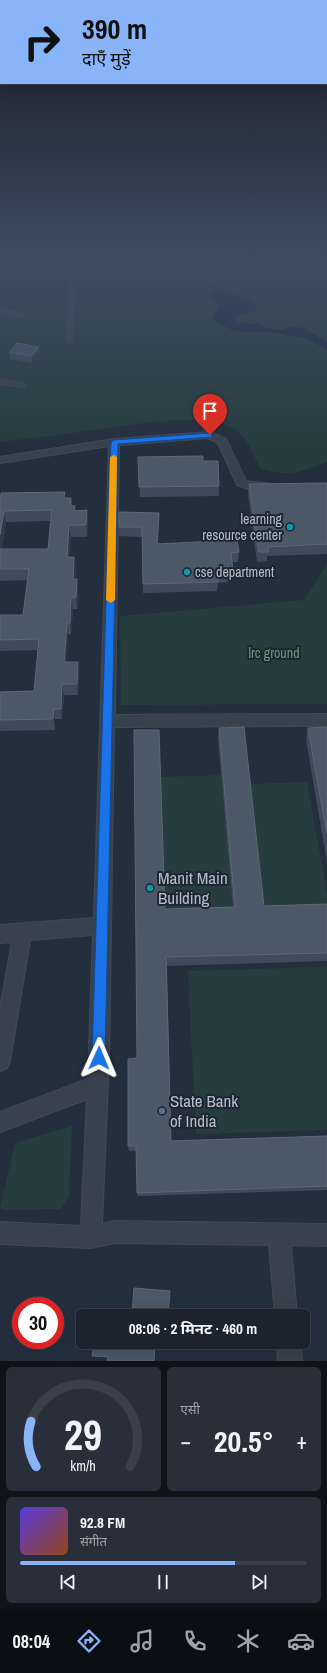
<!DOCTYPE html>
<html lang="hi">
<meta charset="utf-8">
<style>
body{margin:0;font-family:"Archivo Narrow","Noto Sans Devanagari",sans-serif;background:#282f3a;color:#f1f3f6;height:100vh;display:flex;flex-direction:column;font-size:15px;white-space:nowrap}
*{box-sizing:border-box;margin:0}
p{font-size:13px;color:#a0a4aa}
.icon{flex:none;width:22px;height:22px;fill:none;stroke:currentColor;stroke-width:2;stroke-linecap:round;stroke-linejoin:round}
.map{position:relative;height:1361px;overflow:hidden}
.side{display:flex;flex-direction:column;gap:6px;padding:6px;background:#0f1319;flex:1}
.side>*{flex:none}
.top-card{position:absolute;left:0px;top:0px;width:327px;height:84px;box-shadow:0 4px 16px #0002,0 0 0 1px #39404a;background:#8ab4f8;color:#111;overflow:hidden}
.speed{position:absolute;left:12px;top:1297px;display:flex;gap:8px;font-size:20px;font-weight:700;text-align:center}
.speed>*{display:grid;place-content:center;width:52px;height:52px;border-radius:50%;background:#1b232e;box-shadow:0 4px 16px #0002,0 0 0 1px #39404a;line-height:1}
.speed .limit{border:6px solid #d22;background:#fff;color:#111}
.pin{position:absolute;display:grid;place-items:center;width:34px;height:34px;color:#fff;margin:-41px -17px;border-radius:50% 50% 50% 0;rotate:-45deg;box-shadow:0 0 4px #0007}
.pin .icon{rotate:45deg}
.me{position:absolute;width:44px;margin:-22px;rotate:1deg;stroke-linejoin:round;filter:drop-shadow(0 0 3px #0008)}
.turn{display:flex;align-items:center;gap:14px;height:84px;padding:0 16px;font-size:18px}
.turn .icon{width:52px;height:52px;stroke-width:2.5}
.turn b{display:block;font-size:28px;line-height:34px}
.big{font-size:30px;font-weight:700;line-height:1.1}
.side .tile{flex:1;display:flex;flex-direction:column;justify-content:center;gap:6px;min-width:0;padding:0 14px;border-radius:6px;background:#282f3a}
.side .dial{align-items:center;gap:0}
.dial svg{height:104px;overflow:visible;fill:none;stroke:#39404a;stroke-width:7;stroke-linecap:round;text-anchor:middle}
.dial text{fill:#f1f3f6;stroke:none}
.song{display:flex;align-items:center;gap:12px}
.cover{width:48px;height:48px;border-radius:6px;background:linear-gradient(135deg,hsl(250 70% 55%),hsl(20 70% 35%))}
.played{height:4px;border-radius:2px;background:linear-gradient(90deg,#8ab4f8 75%,#39404a 75%)}
.keys{display:flex;justify-content:space-around;direction:ltr}
.heat{display:flex;justify-content:space-between;align-items:center;font-size:22px;direction:ltr}
.side .tiles{flex:1;display:grid;gap:6px;grid-template-columns:1fr 1fr}
.tile:last-child{grid-column:span 2}
.trip{position:absolute;left:76px;top:1309px;width:234px;height:40px;border-radius:6px;background:#1b232e;box-shadow:0 4px 16px #0002,0 0 0 1px #39404a;font-weight:700;line-height:40px;text-align:center}
.menu{display:flex;height:64px;justify-content:space-around;align-items:center;background:#0b0e12;color:#a0a4aa}
.menu .icon{width:28px;height:28px}
.menu .on{color:#8ab4f8}
.menu b{font-size:18px;color:#f1f3f6}
.map>svg:first-child{display:block}
.green{fill:#263c3f}
.water{fill:#17263c}
.lines{fill:none;stroke-linecap:round;stroke-linejoin:round}
.service-casing{stroke:#414a57;stroke-width:6}
.minor-casing{stroke:#414a57;stroke-width:2}
.service{stroke:#38414e;stroke-width:4.5}
.minor{fill:#38414e;fill-rule:evenodd}
.wall{fill:#3f4b5c;fill-rule:evenodd}
.shaded-wall{fill:#2f3b4b}
.building{fill:#4b5868;stroke:#5c6777}
.route{fill:#1a73e8;stroke:#114b97}
.slow{fill:#f59e0b}
.culture-dot{fill:#0f9aa8;stroke:#1d2633;stroke-width:1.5}
.service-dot{fill:#5c6f8a;stroke:#1d2633;stroke-width:1.5}
.labels{text-anchor:middle;stroke-width:4;stroke-linejoin:round;paint-order:stroke}
.poi-label{font-size:14px;fill:#b4bcc9;stroke:#1d2633;text-anchor:end}
.park-label{font-size:14px;fill:#6b9a76;stroke:#1d2633}
.near-poi-label{font-size:17px;fill:#b4bcc9;stroke:#1d2633;text-anchor:start}
</style>
<div class="map">
<svg width="327" height="1361" viewBox="0 0 327 1361">
<rect width="100%" height="100%" fill="#242f3e"/>
<g class="green">
<path d="M0 259H327V343L304 328 291 327 281 330 266 328 259 324 238 323 234 319 235 316 249 314 214 285 207 298 213 300 220 307 213 320 234 331 270 332 302 337 327 349V462C298 473 290 478 260 468 253 455 247 436 233 428 201 411 136 425 100 429 67 434 33 438 0 442Z"/>
<polygon points="327,564 327,704 121,705 120,616 304,600"/>
<polygon points="221,775 234,916 165,918 161,777"/>
<polygon points="307,782 327,893 327,910 263,913 248,784"/>
<polygon points="327,967 327,1130 196,1134 188,971"/>
<polygon points="72,1126 69,1197 60,1209 4,1210 0,1208 15,1143"/>
</g>
<polygon class="water" points="214,285 254,303 258,310 235,316 234,319 238,323 259,324 266,328 281,330 291,327 304,328 327,343 327,349 302,337 270,332 234,331 213,320 213,315 220,307 213,300 207,298"/>
<g class="lines">
<g class="service-casing">
<g id="service">
<polyline points="4,259 70,273 72,277 70,340"/>
<polyline points="68,272 82,269 207,259"/>
<polyline points="0,311 21,315"/>
<polyline points="0,382 22,385"/>
</g>
</g>
<g class="minor-casing">
<g id="minor">
<polygon points="210,432 226,439 246,481 271,484 273,486 271,488 252,490 237,485 218,443 208,438 119,445 115,715 327,714 327,726 114,727 109,1058 102,1224 114,1221 327,1224 327,1246 291,1245 297,1316 275,1316 269,1245 114,1243 91,1248 0,1244 0,1222 81,1226 87,1099 0,1132 0,1112 88,1079 93,935 30,940 10,1061 7,1068 0,1071 0,1009 12,942 0,943 0,925 94,918 109,446 0,463 0,457 114,439"/>
<polygon points="277,1342 301,1342 302,1361 278,1361"/>
</g>
</g>
<use href="#service" class="service"/>
<use href="#minor" class="minor"/>
</g>
<g class="wall">
<polygon points="39,347 40,353 32,363 10,359 9,352"/>
<polygon points="138,457 203,461 219,486 219,496 140,497"/>
<polygon points="249,484 327,487 327,554 267,556 267,561 257,562 248,494"/>
<path d="M0 496 71 498 72 506H75V510L88 522 87 537H71L69 557H74L76 568 75 579H77L78 591 77 609H73L71 634H68L66 662 79 673 78 695H64L62 719H55V730L0 731V692L34 691 38 650 0 651V615H23L28 580 0 581ZM50 521 48 549H2L6 522Z"/>
<polygon points="159,513 158,544 239,552 238,562 232,562 233,572 232,582 218,583 217,591 143,593 142,537 119,536 119,527"/>
<polygon points="327,727 327,863 306,739 308,728"/>
<polygon points="219,728 264,906 327,904 327,961 167,966 171,1141 327,1136 327,1190 138,1196 137,1193 137,1151 129,1151 128,1146 137,1058 165,909 233,907 218,739"/>
</g>
<g class="shaded-wall">
<polygon points="39,347 40,353 32,363 32,356"/>
<polygon points="87,510 88,522 87,537 86,525"/>
<polygon points="4,511 6,522 0,561 0,535"/>
<polygon points="159,513 159,523 157,554 157,544"/>
<polygon points="69,525 71,537 68,568 67,557"/>
<polygon points="74,557 76,568 74,591 73,579"/>
<polygon points="77,579 78,591 77,609 76,597"/>
<polygon points="71,598 73,609 71,634 70,623"/>
<polygon points="67,623 68,634 66,673 64,662"/>
<polygon points="78,662 79,673 78,695 77,684"/>
<polygon points="62,684 64,695 62,719 61,709"/>
<polygon points="54,709 55,719 55,730 53,719"/>
</g>
<g class="building">
<polygon points="17,343 39,347 32,356 9,352"/>
<polygon points="203,456 203,461 218,461 219,486 139,487 138,457"/>
<polygon points="327,483 327,544 268,547 268,552 259,552 249,484"/>
<polygon points="65,492 64,498 71,498 70,506 75,506 74,511 87,510 86,525 69,525 67,557 74,557 73,579 77,579 76,597 71,598 70,623 67,623 64,662 78,662 77,684 62,684 61,709 54,709 53,719 0,720 0,692 34,691 39,639 0,640 0,615 23,615 29,569 0,569 0,549 48,549 52,510 4,511 0,535 0,496 1,496 1,493"/>
<polygon points="119,512 159,513 157,544 237,540 239,552 231,553 233,572 217,574 218,582 143,584 142,527 119,527"/>
<polygon points="244,727 264,906 327,904 327,953 166,957 171,1141 327,1136 327,1186 137,1193 136,1146 128,1146 128,1059 137,1058 134,730 159,730 165,909 235,907 219,728"/>
<polygon points="327,727 327,834 308,728"/>
<polygon points="134,1288 170,1291 168,1316 96,1316 96,1311 132,1314"/>
<polygon points="94,1342 155,1342 154,1361 107,1361 108,1357 92,1356"/>
</g>
<linearGradient id="sky" x2="0" y2="1"><stop stop-color="#141a22"/><stop offset="0.58" stop-color="#3f4d63"/><stop offset="1" stop-color="#3f4d63" stop-opacity="0"/></linearGradient>
<rect width="327" height="449" fill="url(#sky)"/>
<polygon class="route" points="210,433 212,434 212,437 118,444 105,1058 103,1063 99,1065 94,1063 92,1058 111,442 114,440"/>
<polygon class="slow" points="114,455 117,457 115,600 111,603 106,600 110,457"/>
<g class="culture-dot">
<circle cx="290" cy="527" r="4"/>
<circle cx="187" cy="572" r="4"/>
<circle cx="150" cy="888" r="4"/>
</g>
<circle class="service-dot" cx="162" cy="1111" r="4"/>
<g class="labels">
<g class="poi-label">
<text x="282" y="524">learning<tspan x="282" dy="16">resource center</tspan></text>
<text x="195" y="577" text-anchor="start">cse department</text>
</g>
<g class="park-label">
<text x="274" y="658">lrc ground</text>
</g>
<g class="near-poi-label">
<text x="158" y="884">Manit Main<tspan x="158" dy="20">Building</tspan></text>
<text x="170" y="1107">State Bank<tspan x="170" dy="20">of India</tspan></text>
</g>
</g>
</svg>
<div class="speed"><div class="limit">30</div></div>
<div class="pin" style="left:210px;top:435px;background:#d93025"><svg class="icon" aria-label="arrive" viewBox="0 0 24 24"><path d="M6 21V4h12l-3 4 3 4H6"/></svg></div>
<svg class="me" style="left:99px;top:1058px" viewBox="-20 -20 40 40"><path d="M0-17L14 15 0 8-14 15z" fill="#1a73e8" stroke="#fff" stroke-width="4"/></svg>
<div class="trip">08:06 · 2 मिनट · 460 m</div>
<div class="top-card">
<div class="turn"><svg class="icon" aria-label="right" viewBox="0 0 24 24"><path d="M7 20v-9h11M14 6l5 5-5 5"/></svg><div><b>390 m</b>दाएँ मुड़ें</div></div>
</div>
</div>
<section class="side">
<div class="tiles">
<div class="tile dial"><svg viewBox="0 0 100 80">
<path d="M14 69A42 42 0 1 1 86 69"/>
<path d="M14 69A42 42 0 0 1 10 34" stroke="#8ab4f8"/>
<text x="50" y="56" font-size="32" font-weight="700">29</text>
<text x="50" y="72" font-size="11">km/h</text>
</svg></div>
<div class="tile"><p>एसी</p>
<div class="heat"><a>−</a><b class="big">20.5°</b><a>+</a></div>
</div>
<div class="tile">
<div class="song"><i class="cover"></i><div><b>92.8 FM</b><p>संगीत</p></div></div>
<div class="played"></div>
<div class="keys"><svg class="icon" aria-label="previous" viewBox="0 0 24 24"><path d="M18 5L8 12l10 7zM5 5v14"/></svg><svg class="icon" aria-label="pause" viewBox="0 0 24 24"><path d="M8 5v14M16 5v14"/></svg><svg class="icon" aria-label="next" viewBox="0 0 24 24"><path d="M6 5l10 7-10 7zM19 5v14"/></svg></div>
</div>
</div>
</section>
<nav class="menu">
<b>08:04</b>
<svg class="icon on" aria-label="directions" viewBox="0 0 24 24"><path d="M12 3l9 9-9 9-9-9zM9 14v-3h6M13 9l2 2-2 2"/></svg>
<svg class="icon" aria-label="music" viewBox="0 0 24 24"><path d="M9 18V5l10-2v13"/><circle cx="6" cy="18" r="3"/><circle cx="16" cy="16" r="3"/></svg>
<svg class="icon" aria-label="phone" viewBox="0 0 24 24"><path d="M5 4h4l2 5-3 2q2 4 5 5l2-3 5 2v4C11 20 4 13 5 4z"/></svg>
<svg class="icon" aria-label="climate" viewBox="0 0 24 24"><path d="M12 3v18M4 7l16 10M4 17L20 7"/></svg>
<svg class="icon" aria-label="car" viewBox="0 0 24 24"><path d="M5 17H2v-5l4-1 3-4h7l3 4 3 1v5h-3M9 17h6M6 11h13"/><circle cx="7" cy="17" r="2"/><circle cx="17" cy="17" r="2"/></svg>
</nav>
